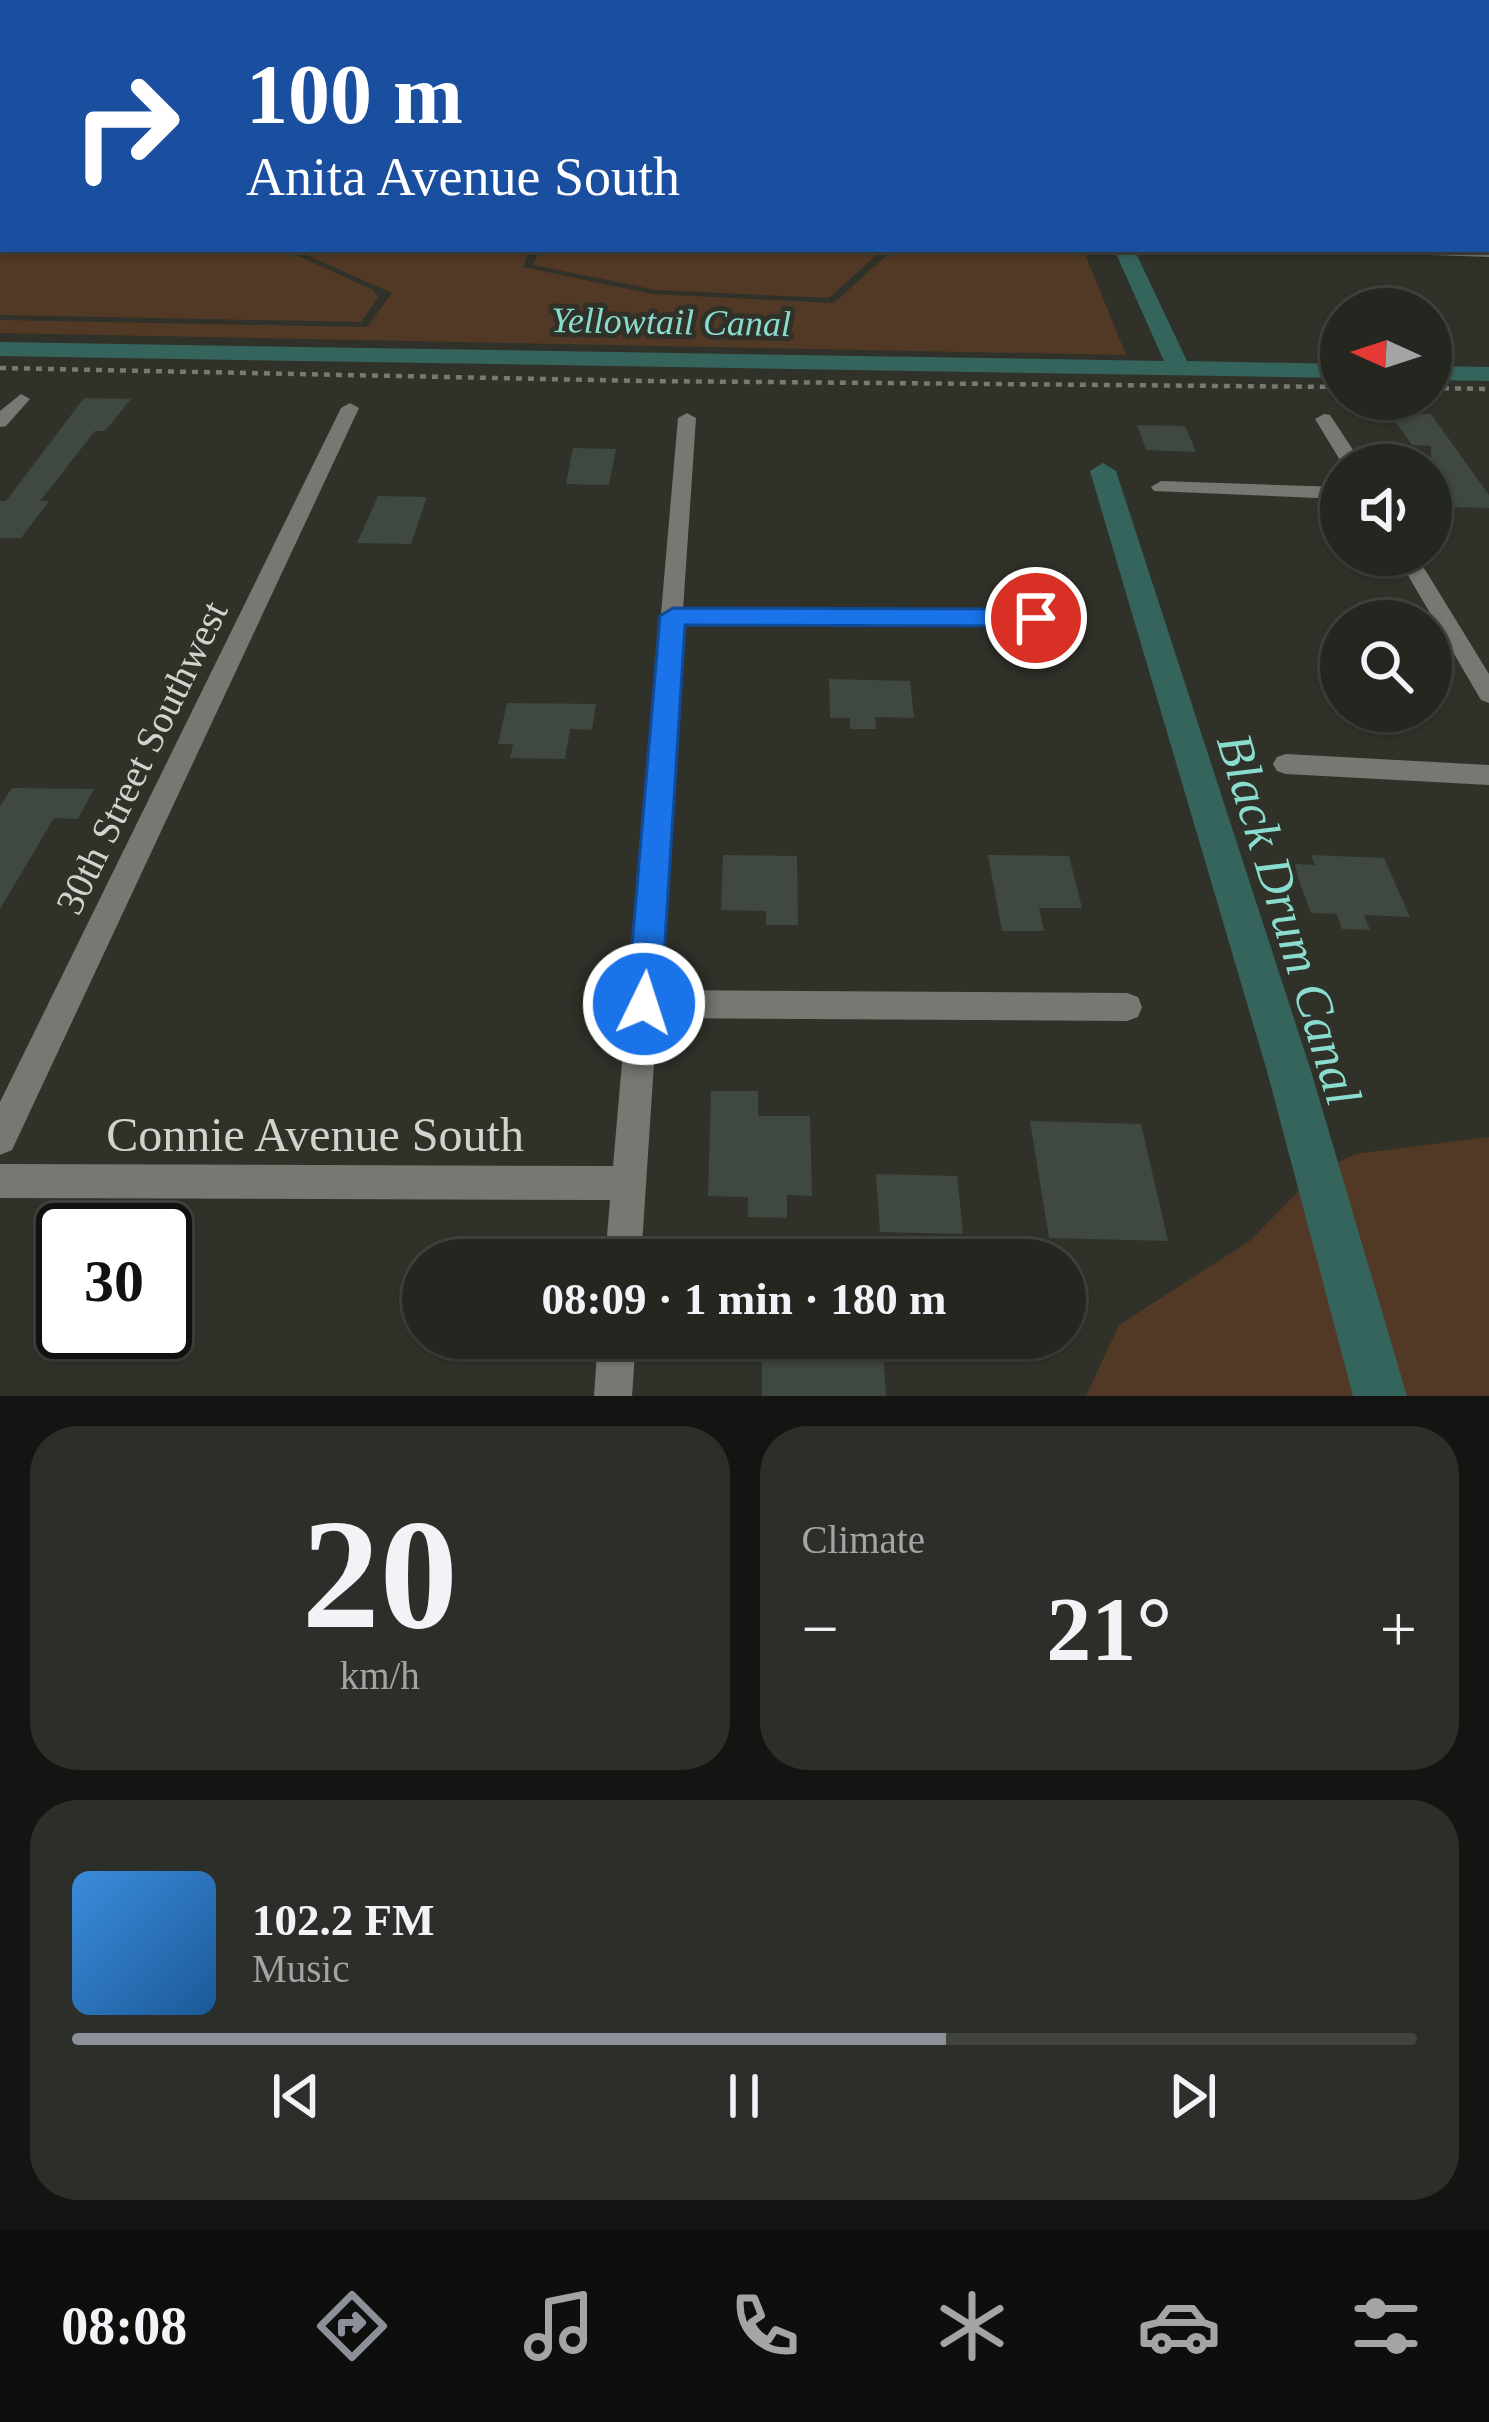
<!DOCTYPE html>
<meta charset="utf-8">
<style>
body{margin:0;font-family:Georgia,serif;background:#2c2e29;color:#f1f3f6;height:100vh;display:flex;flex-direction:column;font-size:45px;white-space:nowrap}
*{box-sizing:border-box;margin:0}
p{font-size:39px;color:#a3a5a5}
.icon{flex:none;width:66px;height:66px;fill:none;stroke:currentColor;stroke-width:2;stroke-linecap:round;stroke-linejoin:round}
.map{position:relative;height:1396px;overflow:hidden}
.sheet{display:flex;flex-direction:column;gap:30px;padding:30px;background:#141512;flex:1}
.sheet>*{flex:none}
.guide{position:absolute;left:0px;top:0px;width:1491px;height:252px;box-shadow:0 3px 9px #0004,0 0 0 3px #41433e;background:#1a4fa0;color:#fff;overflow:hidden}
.needle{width:78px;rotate:273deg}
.fabs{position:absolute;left:1320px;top:288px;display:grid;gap:24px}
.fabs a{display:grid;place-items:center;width:132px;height:132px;border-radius:50%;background:#242620;box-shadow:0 3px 9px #0004,0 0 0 3px #41433e;font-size:60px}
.speed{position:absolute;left:36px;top:1203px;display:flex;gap:24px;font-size:60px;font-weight:700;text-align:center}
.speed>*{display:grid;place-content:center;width:156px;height:156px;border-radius:50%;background:#242620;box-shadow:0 3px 9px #0004,0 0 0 3px #41433e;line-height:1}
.speed .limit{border:6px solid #111;border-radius:18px;background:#fff;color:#111}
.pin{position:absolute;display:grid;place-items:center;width:102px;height:102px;color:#fff;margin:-51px;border:6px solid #fff;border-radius:50%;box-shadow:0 3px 12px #0007}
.me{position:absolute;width:132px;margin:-66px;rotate:4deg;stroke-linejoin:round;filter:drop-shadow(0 0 9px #0008)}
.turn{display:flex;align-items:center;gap:42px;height:252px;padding:0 48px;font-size:54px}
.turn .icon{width:156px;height:156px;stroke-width:2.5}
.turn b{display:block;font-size:84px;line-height:102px}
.big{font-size:90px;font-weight:600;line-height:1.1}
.sheet .tile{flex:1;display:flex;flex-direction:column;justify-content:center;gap:18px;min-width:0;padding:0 42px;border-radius:48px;background:#2c2e29}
.sheet .dial{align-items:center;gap:0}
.dial b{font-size:156px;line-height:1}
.song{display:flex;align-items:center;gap:36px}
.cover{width:144px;height:144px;border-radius:18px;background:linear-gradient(135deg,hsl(210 70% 55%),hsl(210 70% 35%))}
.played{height:12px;border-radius:6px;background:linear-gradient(90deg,#8c9099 65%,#41433e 65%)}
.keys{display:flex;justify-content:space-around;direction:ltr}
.heat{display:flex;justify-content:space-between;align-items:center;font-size:66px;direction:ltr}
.sheet .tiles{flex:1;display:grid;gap:30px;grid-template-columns:1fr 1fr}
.tile:last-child{grid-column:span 2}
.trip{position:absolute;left:402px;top:1239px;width:684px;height:120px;border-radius:60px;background:#242620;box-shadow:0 3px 9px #0004,0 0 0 3px #41433e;font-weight:600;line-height:120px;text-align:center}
.dock{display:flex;height:192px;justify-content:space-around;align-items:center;background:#0e0f0d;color:#a3a5a5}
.dock .icon{width:84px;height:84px}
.dock .current{color:#8c9099}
.dock b{font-size:54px;color:#f1f3f6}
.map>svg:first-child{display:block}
.green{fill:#513925}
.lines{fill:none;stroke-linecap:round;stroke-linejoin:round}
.canal{fill:#35645d;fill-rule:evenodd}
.building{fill:#3f4841}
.path{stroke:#777972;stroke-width:4.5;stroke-dasharray:6 6;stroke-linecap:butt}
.street{fill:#787772;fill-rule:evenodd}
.route{fill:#1a73e8;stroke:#114b97;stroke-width:3}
.labels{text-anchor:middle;stroke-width:10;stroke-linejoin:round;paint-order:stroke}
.far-water-label{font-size:36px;font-style:italic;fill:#8adccf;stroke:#30322a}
.street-label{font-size:39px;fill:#d1d3cd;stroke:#30322a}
.near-street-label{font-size:48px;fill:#d1d3cd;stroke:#30322a}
.near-water-label{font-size:51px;font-style:italic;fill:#8adccf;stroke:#30322a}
</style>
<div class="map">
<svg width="1489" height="1396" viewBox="0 0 1489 1396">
<rect width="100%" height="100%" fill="#30322a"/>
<g class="green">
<polygon points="0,215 3,249 283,249 373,290 378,298 361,322 0,315"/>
<polygon points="293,249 530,249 523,267 652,294 834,303 894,249 1083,249 1126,355 0,333 0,320 367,327 392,293"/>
<polygon points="540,249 883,249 829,298 656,290 533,265"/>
<polygon points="1489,1137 1489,1396 1086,1396 1119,1325 1251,1240 1315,1174 1355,1154"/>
</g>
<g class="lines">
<g class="canal">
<polygon points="1003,0 1015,0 1016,3 1004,3"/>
<polygon points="1114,249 1134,249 1187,361 1341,364 1341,378 0,356 0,342 1164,361"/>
<polygon points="1431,366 1489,367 1489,381 1431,380"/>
<polygon points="1103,463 1116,471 1311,1071 1407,1396 1353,1396 1267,1071 1090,471"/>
</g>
</g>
<g class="building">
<polygon points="84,398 131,399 105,431 95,431 40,501 49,501 21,538 0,538 0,501 6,501"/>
<polygon points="1396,414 1431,414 1489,495 1489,508 1455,507 1442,489 1431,489 1431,446 1412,445 1395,421 1401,421"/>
<polygon points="1137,425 1185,426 1196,452 1146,450"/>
<polygon points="573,448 616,449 609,485 566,484"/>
<polygon points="378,496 427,497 411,544 357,543"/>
<polygon points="829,679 910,681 914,718 875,717 876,729 850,729 850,718 830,718"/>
<polygon points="507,703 596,704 592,730 570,729 565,759 510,758 513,744 498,744"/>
<polygon points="12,788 94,789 78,819 54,818 0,909 0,806"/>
<polygon points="723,855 797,856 798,925 766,925 766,911 721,910"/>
<polygon points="988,855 1069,856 1082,908 1039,908 1044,931 1002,931"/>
<polygon points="1311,855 1384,858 1410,917 1364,915 1370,930 1342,929 1337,914 1311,913 1293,864 1315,865"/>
<polygon points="711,1091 758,1091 758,1116 810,1116 812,1196 787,1195 787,1218 748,1217 748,1197 708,1196"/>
<polygon points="1030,1121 1141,1124 1168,1241 1049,1238"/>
<polygon points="876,1174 957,1176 963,1234 880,1232"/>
<polygon points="762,1350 883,1352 886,1396 762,1396"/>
</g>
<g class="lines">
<g class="path">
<polyline points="0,368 644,381 1341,387"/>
<polyline points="1431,388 1489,389"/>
</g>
<g class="street">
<polygon points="793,0 803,0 790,3"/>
<polygon points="1142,0 1152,0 1154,3 1144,3"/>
<rect x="1488" y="25" width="1" height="6"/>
<rect x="1488" y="81" width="1" height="6"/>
<rect x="0" y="92" width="3" height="6"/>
<rect x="1488" y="153" width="1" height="8"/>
<polygon points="1369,249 1489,249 1489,257 1376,253"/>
<polygon points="21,394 30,399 6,426 0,427 0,411"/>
<polygon points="350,403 359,408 12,1150 0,1155 0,1102 341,408"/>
<polygon points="687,413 696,418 683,610 1036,611 1047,618 1036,625 683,624 659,990 1127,993 1138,997 1142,1007 1138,1017 1127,1021 657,1018 641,1260 605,1260 610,1200 0,1198 0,1164 613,1166 678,418"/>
<polygon points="1324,414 1330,415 1363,465 1343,465 1315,419"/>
<polygon points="1161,481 1341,487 1341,499 1154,491 1151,487"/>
<polygon points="1396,555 1416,555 1489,674 1489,703 1481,700"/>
<polygon points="1286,754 1489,765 1489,785 1286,774 1277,771 1273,764 1277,757"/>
<polygon points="598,1338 636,1338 632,1396 594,1396"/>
</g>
</g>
<polygon class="route" points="673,608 1036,609 1049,618 1036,626 685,625 661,1004 656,1015 644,1020 632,1015 627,1004 660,616"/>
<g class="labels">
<g class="far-water-label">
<text transform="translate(671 321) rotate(1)" y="13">Yellowtail Canal</text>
</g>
<g class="street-label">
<text transform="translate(141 757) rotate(-64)" y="14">30th Street Southwest</text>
</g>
<g class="near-street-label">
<text x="315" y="1151">Connie Avenue South</text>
</g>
<g class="near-water-label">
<text transform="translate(1290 919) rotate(73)" y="18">Black Drum Canal</text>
</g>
</g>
</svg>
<div class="fabs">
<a><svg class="needle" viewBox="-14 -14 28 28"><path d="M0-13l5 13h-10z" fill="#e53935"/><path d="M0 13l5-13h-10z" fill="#a3a5a5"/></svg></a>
<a><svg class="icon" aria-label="sound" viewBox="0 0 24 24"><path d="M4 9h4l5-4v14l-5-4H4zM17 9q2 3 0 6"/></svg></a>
<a><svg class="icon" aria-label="search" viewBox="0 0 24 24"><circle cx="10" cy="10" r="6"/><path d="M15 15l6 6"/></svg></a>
</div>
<div class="speed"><div class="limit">30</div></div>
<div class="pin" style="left:1036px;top:618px;background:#d93025"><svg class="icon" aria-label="arrive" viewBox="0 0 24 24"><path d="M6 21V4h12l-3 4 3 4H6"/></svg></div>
<svg class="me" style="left:644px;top:1004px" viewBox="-20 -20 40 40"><circle r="17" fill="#1a73e8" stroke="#fff" stroke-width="3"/><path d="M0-11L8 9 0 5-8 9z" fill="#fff"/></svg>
<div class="trip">08:09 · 1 min · 180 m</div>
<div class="guide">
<div class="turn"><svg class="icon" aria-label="right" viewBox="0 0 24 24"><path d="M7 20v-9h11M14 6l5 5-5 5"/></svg><div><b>100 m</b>Anita Avenue South</div></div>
</div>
</div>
<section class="sheet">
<div class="tiles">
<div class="tile dial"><b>20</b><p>km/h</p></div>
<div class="tile"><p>Climate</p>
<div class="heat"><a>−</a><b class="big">21°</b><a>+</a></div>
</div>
<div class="tile">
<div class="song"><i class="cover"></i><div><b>102.2 FM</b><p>Music</p></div></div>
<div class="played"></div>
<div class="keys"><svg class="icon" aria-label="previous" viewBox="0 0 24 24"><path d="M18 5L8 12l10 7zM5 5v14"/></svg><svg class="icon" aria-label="pause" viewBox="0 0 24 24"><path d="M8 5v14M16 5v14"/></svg><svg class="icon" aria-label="next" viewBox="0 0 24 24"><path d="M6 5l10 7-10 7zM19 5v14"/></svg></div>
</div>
</div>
</section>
<nav class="dock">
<b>08:08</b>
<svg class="icon current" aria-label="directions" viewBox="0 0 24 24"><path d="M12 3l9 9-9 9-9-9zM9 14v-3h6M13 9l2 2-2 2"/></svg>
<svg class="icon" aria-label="music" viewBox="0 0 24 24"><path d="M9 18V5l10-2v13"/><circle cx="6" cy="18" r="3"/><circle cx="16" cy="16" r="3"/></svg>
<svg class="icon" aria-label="phone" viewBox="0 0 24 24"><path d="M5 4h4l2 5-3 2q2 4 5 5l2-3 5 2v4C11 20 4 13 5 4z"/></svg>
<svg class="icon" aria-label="climate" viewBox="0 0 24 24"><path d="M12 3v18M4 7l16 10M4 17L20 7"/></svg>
<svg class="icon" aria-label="car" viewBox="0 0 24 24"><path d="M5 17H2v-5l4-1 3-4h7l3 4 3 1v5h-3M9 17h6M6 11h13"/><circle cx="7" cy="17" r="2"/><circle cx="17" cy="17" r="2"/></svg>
<svg class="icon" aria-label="filters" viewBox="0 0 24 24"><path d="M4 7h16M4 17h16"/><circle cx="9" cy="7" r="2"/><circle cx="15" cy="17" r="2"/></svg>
</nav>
